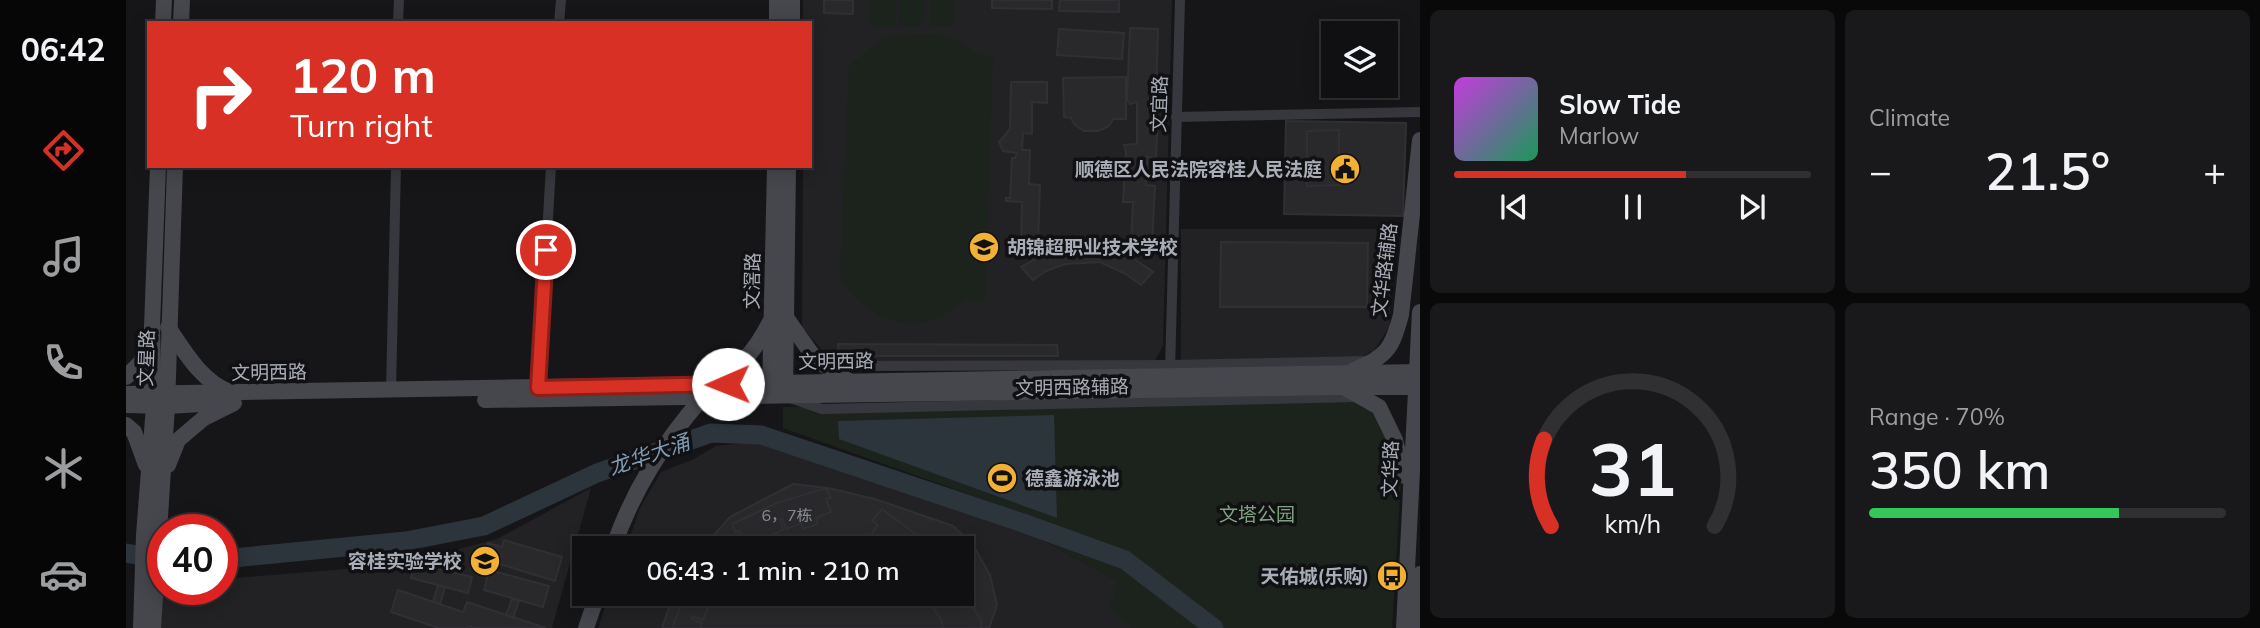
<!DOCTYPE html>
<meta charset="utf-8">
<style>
body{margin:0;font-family:Mulish,"Noto Sans SC",sans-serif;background:#19191b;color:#f1f3f6;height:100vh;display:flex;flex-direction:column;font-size:26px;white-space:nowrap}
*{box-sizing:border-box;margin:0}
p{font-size:23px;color:#9c9d9f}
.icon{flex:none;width:38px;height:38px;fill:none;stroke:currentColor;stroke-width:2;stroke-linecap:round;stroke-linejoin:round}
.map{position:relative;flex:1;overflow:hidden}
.details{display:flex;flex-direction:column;gap:10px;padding:10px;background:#09090a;width:840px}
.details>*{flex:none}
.hud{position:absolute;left:21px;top:21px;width:665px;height:147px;border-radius:0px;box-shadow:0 4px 18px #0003,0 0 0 2px #303032;background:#d93025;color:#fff;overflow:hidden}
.tools{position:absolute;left:1195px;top:21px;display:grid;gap:14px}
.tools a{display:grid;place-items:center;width:77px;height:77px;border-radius:0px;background:#101012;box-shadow:0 4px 18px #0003,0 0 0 2px #303032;font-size:35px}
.speed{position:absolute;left:21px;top:514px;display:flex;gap:14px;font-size:35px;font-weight:700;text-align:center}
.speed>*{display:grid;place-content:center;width:91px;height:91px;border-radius:50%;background:#101012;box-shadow:0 4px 18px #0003,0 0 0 2px #303032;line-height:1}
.speed .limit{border:10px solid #d22;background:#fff;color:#111}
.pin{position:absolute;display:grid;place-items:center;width:60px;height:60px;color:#fff;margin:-30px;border:4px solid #fff;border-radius:50%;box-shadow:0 2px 7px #0007}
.me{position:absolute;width:77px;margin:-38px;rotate:269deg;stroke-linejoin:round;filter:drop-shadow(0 0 5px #0008)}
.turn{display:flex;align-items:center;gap:24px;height:147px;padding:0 28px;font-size:32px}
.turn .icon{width:91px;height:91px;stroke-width:2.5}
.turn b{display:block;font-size:49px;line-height:60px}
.big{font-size:52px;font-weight:600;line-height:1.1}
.details .card{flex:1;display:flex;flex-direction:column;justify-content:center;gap:10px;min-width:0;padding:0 24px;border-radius:10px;background:#19191b}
.details .dial{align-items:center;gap:0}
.dial svg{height:182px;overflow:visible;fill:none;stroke:#303032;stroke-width:7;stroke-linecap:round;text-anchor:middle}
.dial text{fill:#f1f3f6;stroke:none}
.song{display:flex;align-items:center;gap:21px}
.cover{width:84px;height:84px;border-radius:10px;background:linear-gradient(135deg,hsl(290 70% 55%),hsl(150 70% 35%))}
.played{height:7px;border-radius:4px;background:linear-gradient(90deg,#d93025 65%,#303032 65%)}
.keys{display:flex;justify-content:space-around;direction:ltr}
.heat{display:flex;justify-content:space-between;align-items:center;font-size:38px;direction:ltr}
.charge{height:10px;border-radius:5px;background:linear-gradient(90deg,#34c759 70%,#303032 0)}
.details .tiles{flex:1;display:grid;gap:10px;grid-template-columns:repeat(2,1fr)}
.trip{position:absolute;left:446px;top:536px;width:402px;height:70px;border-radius:0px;background:#101012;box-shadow:0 4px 18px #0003,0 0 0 2px #303032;font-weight:600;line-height:70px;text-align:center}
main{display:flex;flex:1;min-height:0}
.menu{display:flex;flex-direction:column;width:126px;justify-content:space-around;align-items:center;background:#060607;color:#9c9d9f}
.menu .icon{width:49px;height:49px}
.menu .active{color:#d93025}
.menu b{font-size:32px;color:#f1f3f6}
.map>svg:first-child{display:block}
.built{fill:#222225}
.green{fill:#1c231d}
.water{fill:#2c353c}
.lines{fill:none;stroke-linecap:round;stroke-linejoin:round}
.river{stroke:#2c353c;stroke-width:19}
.building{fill:#29292c;stroke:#303034;stroke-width:2}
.street{stroke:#37383d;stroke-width:10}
.secondary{stroke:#45474d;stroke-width:16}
.route-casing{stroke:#8d1f18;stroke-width:18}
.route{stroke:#d93025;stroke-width:12}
.labels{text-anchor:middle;stroke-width:7;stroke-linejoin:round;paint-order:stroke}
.number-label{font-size:16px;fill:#888b94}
.street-label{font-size:19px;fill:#a8adb8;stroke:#111113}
.poi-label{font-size:19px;font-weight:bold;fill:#a8adb8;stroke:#111113;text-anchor:end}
.park-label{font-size:19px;fill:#7fa381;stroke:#111113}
.water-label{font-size:21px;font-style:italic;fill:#7f9bb3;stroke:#111113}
</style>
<main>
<nav class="menu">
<b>06:42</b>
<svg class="icon active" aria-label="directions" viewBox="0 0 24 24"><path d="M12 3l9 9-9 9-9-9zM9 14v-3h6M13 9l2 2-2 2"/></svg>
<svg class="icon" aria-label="music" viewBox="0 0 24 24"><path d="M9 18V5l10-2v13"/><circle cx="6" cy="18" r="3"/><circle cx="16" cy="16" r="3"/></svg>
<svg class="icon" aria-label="phone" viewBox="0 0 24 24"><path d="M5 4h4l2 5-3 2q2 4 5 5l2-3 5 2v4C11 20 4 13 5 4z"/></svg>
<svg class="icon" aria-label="climate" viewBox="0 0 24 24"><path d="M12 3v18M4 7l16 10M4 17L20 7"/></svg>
<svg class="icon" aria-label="car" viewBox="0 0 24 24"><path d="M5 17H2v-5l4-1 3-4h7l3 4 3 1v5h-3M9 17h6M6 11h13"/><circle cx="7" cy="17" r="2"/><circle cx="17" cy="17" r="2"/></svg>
</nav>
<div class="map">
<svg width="1294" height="628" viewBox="0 0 1294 628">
<rect width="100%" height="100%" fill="#161618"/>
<g class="built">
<polygon points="677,0 1046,0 1037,345 1028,363 715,364 696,350 676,327 677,166 684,166 684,23 677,23"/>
<polygon points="1055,229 1265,229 1264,326 1248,350 1221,367 1055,367"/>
<polygon points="625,442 711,467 892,527 992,581 1005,628 472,628 484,593 836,593 836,548 500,548 514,508 535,472 566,460 590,446"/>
<polygon points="465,488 426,628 33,628 37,590 96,590 96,579 232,568 314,554 371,539"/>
</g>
<g class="green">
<polygon points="745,0 770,0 769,27 744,27"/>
<polygon points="774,0 798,0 797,26 773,26"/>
<polygon points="804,0 829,0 828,26 803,25"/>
<path d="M775 33C806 35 828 31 851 55L867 56 859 301 842 300 841 297C811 328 770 332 737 304 724 293 720 290 714 274L723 66 752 41Z"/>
<path d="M1212 397C1225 399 1237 403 1247 413 1257 423 1274 465 1275 479L1266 628H1005L984 607 992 581 892 527 895 513 657 428V407Z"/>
</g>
<polygon class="water" points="928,415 931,518 713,439 712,421"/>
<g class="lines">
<g class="river">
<polyline points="0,553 36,559"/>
<polyline points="96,559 280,541 358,526 471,473 585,433 635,435 897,523 999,560 1088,628"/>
</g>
</g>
<g class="building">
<polygon points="698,0 727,0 727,14 698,13"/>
<polygon points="866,0 926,0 926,9 866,8"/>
<polygon points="934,0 993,0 993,12 933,11"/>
<polygon points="1004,28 1032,29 1030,92 1033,93 1030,158 1021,157 1020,185 1029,186 1026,245 1005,244 1007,202 997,202 1000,152 998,145 1011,144 1011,102 1004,104 1001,100"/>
<polygon points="933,29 998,33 996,59 931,55"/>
<polygon points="1000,77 1000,119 987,119 983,126 972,131 958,131 949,125 945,118 938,117 937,78"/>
<polygon points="885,82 921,82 921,103 906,102 906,134 897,133 896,150 904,150 903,184 914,185 912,242 895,242 896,202 880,201 880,198 884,198 886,158 889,158 891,153 877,151 873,142 884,129"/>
<polygon points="1160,121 1280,123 1277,216 1158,214"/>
<polygon points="1213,130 1213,185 1181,186 1181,131"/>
<polygon points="940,241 941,246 968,244 987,249 989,242 1011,251 1007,258 1027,272 1015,285 1000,274 974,262 939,264 920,271 907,280 895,267 915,256 912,249"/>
<polygon points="1095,242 1242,243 1241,307 1094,307"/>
<polygon points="712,344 931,345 932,356 713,356"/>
<polygon points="667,484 702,488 749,499 827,526 838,536 850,550 864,575 871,605 863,628 536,628 548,593 836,593 836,548 576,548 604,517"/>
<polygon points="700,488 705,498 700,499 705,512 690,518 692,524 677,529 675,523 660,529 656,518 654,519 657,530 647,534 649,540 634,546 632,540 619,546 613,531 609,532 606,524 651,503"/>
<polygon points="756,509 807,547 806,548 752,548 741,540 752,525 746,521"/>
<polygon points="378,540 436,557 429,581 357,559 362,543 376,547"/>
<polygon points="289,562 346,577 342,593 285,578"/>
<polygon points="363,570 423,586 417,607 358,590"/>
<polygon points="312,585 319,587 314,604 307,602"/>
<polygon points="272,590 337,612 341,602 420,628 349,628 342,626 341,628 313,628 265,612"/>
<polygon points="836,590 855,620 855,628 817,628 815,620 800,597 806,593 836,593"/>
<polygon points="560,593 595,593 589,608 583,605 577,620 567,616 566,619 576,623 574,628 546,628"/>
<polygon points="386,599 393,601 387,618 380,615"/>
</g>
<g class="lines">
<g class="street">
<polyline points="272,23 273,0"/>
<polyline points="433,23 435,0"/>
<polyline points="1050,117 1294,112"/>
<polyline points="703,364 712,366 1044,365 1243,361"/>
<polyline points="1044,371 1054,0"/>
<polyline points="412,388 425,166"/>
<polyline points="265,391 270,166"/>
<polyline points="664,398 696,409 1231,397"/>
</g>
<g class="secondary">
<polyline points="37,23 38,0"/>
<polyline points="55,23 56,0"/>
<polyline points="651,23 651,0"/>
<polyline points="666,23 666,0"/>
<polyline points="659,316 690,360 723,381"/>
<path d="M42 327C58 351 76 382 104 392"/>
<path d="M1228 370C1261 357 1266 348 1275 315L1294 140"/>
<polyline points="0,377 15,362 21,342"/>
<path d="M582 384C615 365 626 357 644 322"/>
<polyline points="1221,389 1253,407 1269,440 1278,476"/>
<polyline points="644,391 649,166"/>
<polyline points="0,394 1294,372"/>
<polyline points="659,394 662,166"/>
<polyline points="359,400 1216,387 1294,387"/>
<polyline points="0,405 41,406 92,403"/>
<polyline points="0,425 8,432 20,465"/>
<polyline points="42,465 52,440 78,418 108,403"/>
<path d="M487 548C507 490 537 443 577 397"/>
<polyline points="15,628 18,535 28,406 26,327 32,166"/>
<polyline points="27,628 41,406 49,166"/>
<polyline points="460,628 472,593"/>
<polyline points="1278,628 1294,312"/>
<polyline points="1290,628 1294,574"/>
</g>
</g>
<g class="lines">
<g class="route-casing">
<polyline id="route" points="420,250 412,388 602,384"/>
</g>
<use href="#route" class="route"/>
</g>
<defs>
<g id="civic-disc" transform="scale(1.575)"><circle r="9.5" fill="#f2b134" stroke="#111113"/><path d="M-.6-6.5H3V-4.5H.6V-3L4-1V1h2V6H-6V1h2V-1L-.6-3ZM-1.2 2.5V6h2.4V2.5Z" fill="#111"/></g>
<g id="school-disc" transform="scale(1.575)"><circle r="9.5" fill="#f2b134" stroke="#111113"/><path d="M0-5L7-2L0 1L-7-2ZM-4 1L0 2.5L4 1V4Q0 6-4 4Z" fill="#111"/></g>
<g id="stadium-disc" transform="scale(1.575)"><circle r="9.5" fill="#f2b134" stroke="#111113"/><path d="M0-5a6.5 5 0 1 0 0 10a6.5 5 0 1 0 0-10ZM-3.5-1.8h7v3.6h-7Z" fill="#111"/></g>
<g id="bus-disc" transform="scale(1.575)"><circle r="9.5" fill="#f2b134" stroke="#111113"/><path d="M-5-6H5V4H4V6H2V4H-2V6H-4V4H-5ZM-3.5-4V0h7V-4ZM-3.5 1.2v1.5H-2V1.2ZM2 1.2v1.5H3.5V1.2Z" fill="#111"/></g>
</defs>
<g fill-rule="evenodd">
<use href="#civic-disc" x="1219" y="169"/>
<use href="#school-disc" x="858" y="247"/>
<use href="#stadium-disc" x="876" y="478"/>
<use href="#school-disc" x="359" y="561"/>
<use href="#bus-disc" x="1266" y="576"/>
</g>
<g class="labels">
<g class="number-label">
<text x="661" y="521">6，7栋</text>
</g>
<g class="street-label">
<text transform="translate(1033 104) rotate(-88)" y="7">文宜路</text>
<text transform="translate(1258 270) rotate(-83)" y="7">文华路辅路</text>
<text transform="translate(626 281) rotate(-89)" y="7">文滘路</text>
<text transform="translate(20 358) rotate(-88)" y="7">文星路</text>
<text transform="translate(710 361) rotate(-1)" y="7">文明西路</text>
<text transform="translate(143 372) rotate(-1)" y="7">文明西路</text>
<text transform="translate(946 387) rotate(-1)" y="7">文明西路辅路</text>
<text transform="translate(1264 469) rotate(-88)" y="7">文华路</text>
</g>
<g class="poi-label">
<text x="1196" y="176">顺德区人民法院容桂人民法庭</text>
<text x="881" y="254" text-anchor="start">胡锦超职业技术学校</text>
<text x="899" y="485" text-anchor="start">德鑫游泳池</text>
<text x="336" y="568">容桂实验学校</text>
<text x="1243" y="583">天佑城(乐购)</text>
</g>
<g class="park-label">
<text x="1131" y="521">文塔公园</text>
</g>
<g class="water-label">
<text transform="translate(523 455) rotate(-19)" y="7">龙华大涌</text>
</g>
</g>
</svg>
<div class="tools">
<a><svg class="icon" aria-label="layers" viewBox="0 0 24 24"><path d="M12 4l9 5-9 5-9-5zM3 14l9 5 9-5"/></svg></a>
</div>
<div class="speed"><div class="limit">40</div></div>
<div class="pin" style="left:420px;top:250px;background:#d93025"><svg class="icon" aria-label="arrive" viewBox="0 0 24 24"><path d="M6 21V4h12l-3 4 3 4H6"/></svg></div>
<svg class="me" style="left:602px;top:384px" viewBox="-20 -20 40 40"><circle r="19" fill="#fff"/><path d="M0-13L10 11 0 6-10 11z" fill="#d93025"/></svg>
<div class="trip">06:43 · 1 min · 210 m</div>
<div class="hud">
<div class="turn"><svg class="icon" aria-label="right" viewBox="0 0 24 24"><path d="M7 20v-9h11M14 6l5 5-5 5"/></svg><div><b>120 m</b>Turn right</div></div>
</div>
</div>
<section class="details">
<div class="tiles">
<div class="card">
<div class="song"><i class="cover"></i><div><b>Slow Tide</b><p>Marlow</p></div></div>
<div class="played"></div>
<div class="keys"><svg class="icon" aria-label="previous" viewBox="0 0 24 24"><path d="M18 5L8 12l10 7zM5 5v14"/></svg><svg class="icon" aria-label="pause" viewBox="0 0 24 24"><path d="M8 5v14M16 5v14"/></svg><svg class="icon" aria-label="next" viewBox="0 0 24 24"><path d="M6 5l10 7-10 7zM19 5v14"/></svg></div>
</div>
<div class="card"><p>Climate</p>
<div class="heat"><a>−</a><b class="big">21.5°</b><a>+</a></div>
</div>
<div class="card dial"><svg viewBox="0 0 100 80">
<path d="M14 69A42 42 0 1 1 86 69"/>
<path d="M14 69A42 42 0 0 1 11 31" stroke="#d93025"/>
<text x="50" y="56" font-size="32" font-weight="700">31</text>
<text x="50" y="72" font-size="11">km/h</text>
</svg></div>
<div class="card"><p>Range · 70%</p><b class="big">350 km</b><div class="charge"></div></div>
</div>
</section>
</main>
